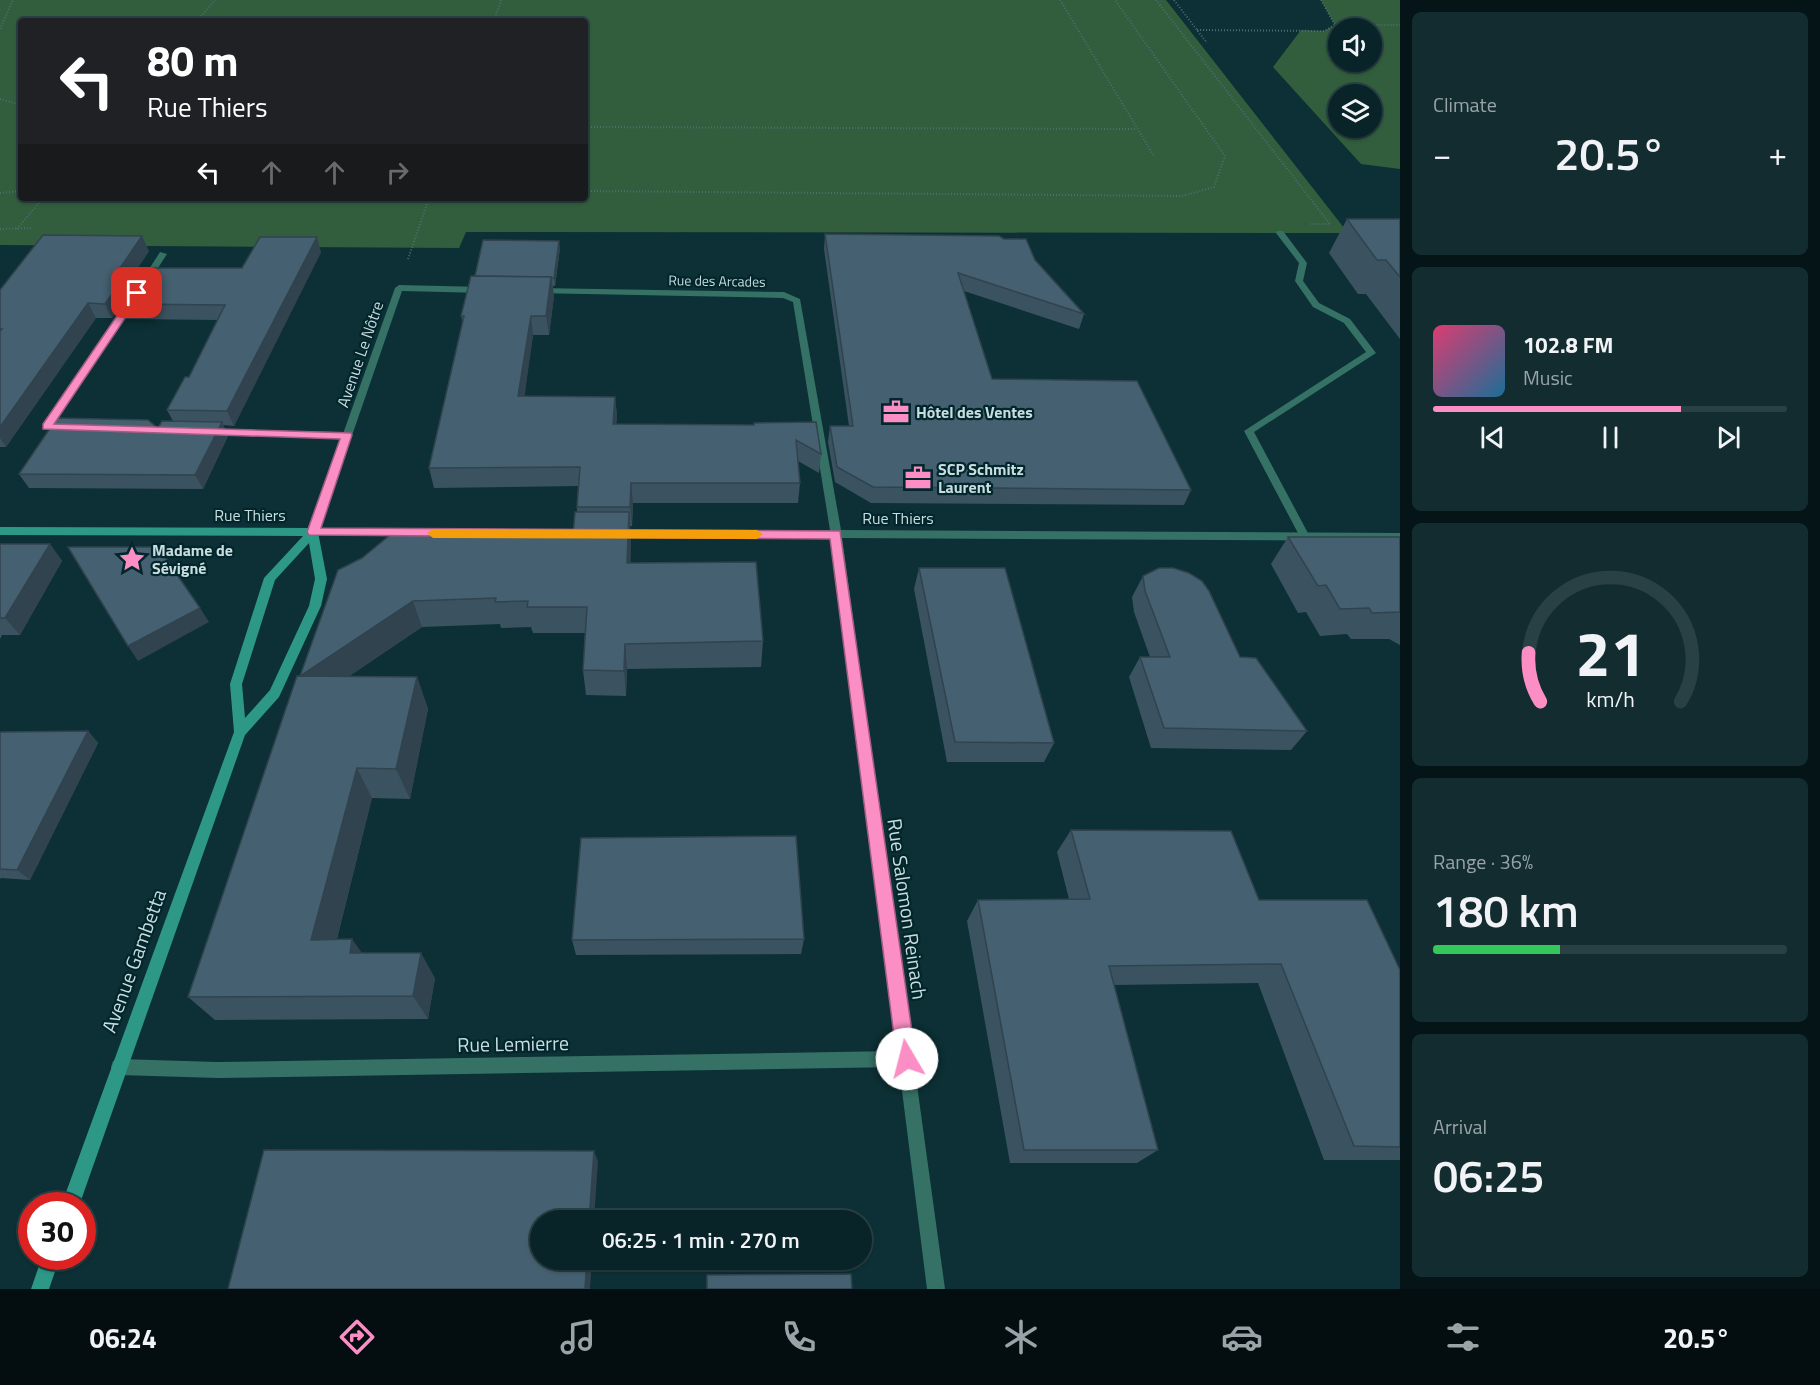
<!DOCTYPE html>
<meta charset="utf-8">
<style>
body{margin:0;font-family:"Titillium Web",sans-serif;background:#122c30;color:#f1f3f6;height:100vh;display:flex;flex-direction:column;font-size:22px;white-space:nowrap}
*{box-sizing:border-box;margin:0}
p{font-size:20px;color:#99a4a8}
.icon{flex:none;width:33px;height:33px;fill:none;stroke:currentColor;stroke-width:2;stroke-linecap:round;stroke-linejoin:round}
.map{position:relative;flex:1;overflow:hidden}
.panel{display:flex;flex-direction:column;gap:12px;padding:12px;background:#051416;width:420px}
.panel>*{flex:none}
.banner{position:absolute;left:18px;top:18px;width:570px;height:183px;border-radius:6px;box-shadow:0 2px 4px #0004,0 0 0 2px #294145;background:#202124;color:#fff;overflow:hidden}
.controls{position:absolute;left:1328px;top:18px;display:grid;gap:12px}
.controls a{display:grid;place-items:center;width:54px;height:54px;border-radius:50%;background:#092428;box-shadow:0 2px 4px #0004,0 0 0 2px #294145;font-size:30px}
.speed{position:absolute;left:18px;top:1192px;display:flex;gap:12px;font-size:30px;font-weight:700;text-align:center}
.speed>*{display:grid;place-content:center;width:78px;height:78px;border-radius:50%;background:#092428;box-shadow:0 2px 4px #0004,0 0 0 2px #294145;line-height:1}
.speed .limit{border:9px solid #d22;background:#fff;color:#111}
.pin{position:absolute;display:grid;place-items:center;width:51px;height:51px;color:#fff;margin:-26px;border-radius:12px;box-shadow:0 3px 9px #0006}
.me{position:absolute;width:66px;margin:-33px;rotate:352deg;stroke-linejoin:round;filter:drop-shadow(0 0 4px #0008)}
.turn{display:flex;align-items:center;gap:21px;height:126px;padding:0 30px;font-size:27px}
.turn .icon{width:78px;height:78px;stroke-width:2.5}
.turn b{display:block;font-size:42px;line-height:51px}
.lanes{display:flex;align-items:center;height:57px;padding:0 30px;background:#0003;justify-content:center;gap:30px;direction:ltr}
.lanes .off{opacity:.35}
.big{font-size:45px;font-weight:600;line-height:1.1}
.panel .tile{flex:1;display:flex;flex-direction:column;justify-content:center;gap:9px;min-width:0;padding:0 21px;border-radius:9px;background:#122c30}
.panel .dial{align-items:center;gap:0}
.dial svg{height:156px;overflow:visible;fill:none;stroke:#294145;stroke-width:7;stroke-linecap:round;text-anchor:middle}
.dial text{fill:#f1f3f6;stroke:none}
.song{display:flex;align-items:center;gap:18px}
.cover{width:72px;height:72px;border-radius:9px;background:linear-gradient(135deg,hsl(340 70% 55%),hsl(200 70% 35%))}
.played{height:6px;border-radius:3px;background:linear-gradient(90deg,#fb8fc5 70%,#294145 70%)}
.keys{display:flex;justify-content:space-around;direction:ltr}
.heat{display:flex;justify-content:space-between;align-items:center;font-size:33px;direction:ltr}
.charge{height:9px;border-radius:4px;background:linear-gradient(90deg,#34c759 36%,#294145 0)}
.trip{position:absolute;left:530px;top:1210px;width:342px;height:60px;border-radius:30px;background:#092428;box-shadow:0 2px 4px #0004,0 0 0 2px #294145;font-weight:600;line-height:60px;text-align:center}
.tab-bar{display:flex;height:96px;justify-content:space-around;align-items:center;background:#040e10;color:#99a4a8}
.tab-bar .icon{width:42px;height:42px}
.tab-bar .current{color:#fb8fc5}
.tab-bar b{font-size:27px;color:#f1f3f6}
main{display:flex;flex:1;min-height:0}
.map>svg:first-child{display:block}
.green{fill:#325e3d;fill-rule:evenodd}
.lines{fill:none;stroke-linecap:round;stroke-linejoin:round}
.path{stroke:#4f6d71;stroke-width:2;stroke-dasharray:1 2;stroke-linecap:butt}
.lane{fill:#357165;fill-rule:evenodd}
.street{fill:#357165;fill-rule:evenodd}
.secondary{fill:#2d9886;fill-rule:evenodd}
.wall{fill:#3b5360}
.shaded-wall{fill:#30434e}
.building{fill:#456070;stroke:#30434e;stroke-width:1.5}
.route{fill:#fb8fc5;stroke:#a35d80;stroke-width:1.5}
.slow{fill:#f59e0b}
.labels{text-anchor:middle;stroke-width:4.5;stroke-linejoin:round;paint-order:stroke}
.far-street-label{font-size:14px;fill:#c9dcdf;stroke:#01262b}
.street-label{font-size:16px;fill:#c9dcdf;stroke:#01262b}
.poi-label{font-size:16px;font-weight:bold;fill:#c9dcdf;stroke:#01262b;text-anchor:start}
.near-street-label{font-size:20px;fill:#c9dcdf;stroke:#01262b}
</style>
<main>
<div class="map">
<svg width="1400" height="1289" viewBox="0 0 1400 1289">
<rect width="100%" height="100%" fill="#0c3035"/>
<g class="green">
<path d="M0 0H1166L1348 233 466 232 459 248 0 245ZM21 21H585V198H21Z"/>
<path d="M1321 0H1400V169L1361 164 1273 67 1301 30 1324 31 1335 25ZM1338 28H1371V62H1338ZM1338 94H1371V128H1338Z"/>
</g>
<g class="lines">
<g class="path">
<polyline points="1060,0 1154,156"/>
<polyline points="1156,0 1330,224 1310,224"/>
<polyline points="1174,0 1207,43"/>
<polyline points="1321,0 1335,25"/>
<polyline points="197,21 215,0"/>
<polyline points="494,21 501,0"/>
<polyline points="0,29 13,0"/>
<polyline points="1197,30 1324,31 1335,25 1400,25"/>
<polyline points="0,99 21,105"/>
<polyline points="585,127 1137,129"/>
<polyline points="585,191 1182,196 1214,187 1225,156 1115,0"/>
<polyline points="0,193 21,191"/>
<polyline points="0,229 32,228"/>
<polyline points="17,229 43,198"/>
<polyline points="408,259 429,198"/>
</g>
<g class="lane">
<polygon points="1277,231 1283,231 1307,263 1303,281 1319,303 1350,319 1376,353 1254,432 1309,535 1304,539 1299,535 1244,431 1366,352 1344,323 1313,307 1295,281 1299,263 1276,233"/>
<polygon points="160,252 167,254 149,282 143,282 142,280"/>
<polygon points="131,299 135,302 53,424 70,426 70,430 43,429 43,425 128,300"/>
<polygon points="210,429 347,432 352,435 347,438 207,434 207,430"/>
</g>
<g class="street">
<polygon points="399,285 484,287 488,290 484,293 402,291 320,528 588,530 592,531 593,534 592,537 309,535 308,532 395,288"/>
<polygon points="537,288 784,292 800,299 841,530 1400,533 1400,541 842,538 945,1289 927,1289 899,1067 218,1078 119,1075 113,1073 111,1067 113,1061 119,1059 218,1062 896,1051 831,538 614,538 609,534 614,530 830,530 793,302 783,298 534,293 533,291"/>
</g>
<g class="secondary">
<path d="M0 527 313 528 318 532 327 579 321 606 279 697 245 735 79 1206H61L234 732 230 684 264 578 303 536 0 535ZM309 543 315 579 309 606 270 690 245 718 242 684 275 580Z"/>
<polygon points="42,1257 60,1257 49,1289 31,1289"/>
</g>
</g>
<g class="wall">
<polygon points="1347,219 1400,219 1400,339 1366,294 1358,294 1329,253"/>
<polygon points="825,234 1035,260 1084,314 1079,329 964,291 992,379 1191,490 1184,505 871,503 835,482 828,442 830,426 849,426 824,249"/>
<polygon points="560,248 555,286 553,286 554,296 549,335 533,335 524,396 615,397 617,416 616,424 754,425 816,422 821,454 819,473 798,461 800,483 798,503 633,503 632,526 630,526 631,538 630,563 763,641 761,667 627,669 626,696 586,695 583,670 585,633 533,633 531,627 501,628 500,624 422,627 349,676 417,677 428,709 410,799 372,798 337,939 362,953 435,978 428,1019 215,1020 188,997 338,570 573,536 577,512 577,507 578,486 434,488 429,468 463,323 461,316 475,276"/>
<polygon points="149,251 133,275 135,280 242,268 321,252 234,426 223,425 228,436 203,489 29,488 19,474 158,428 173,421 167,410 189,377 218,320 126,319 120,307 112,318 96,318 6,447 0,447 0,290"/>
<polygon points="1288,537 1400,537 1400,645 1389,639 1351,639 1347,634 1320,636 1306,612 1298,613 1271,564"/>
<polygon points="0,544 50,544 62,561 20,635 2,635 0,639"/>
<polygon points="919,568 1054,743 1044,762 947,762 914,589"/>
<polygon points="1143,576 1240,657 1307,731 1291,750 1151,748 1129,677 1140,657 1150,657 1134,612 1132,597"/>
<polygon points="88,731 98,743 30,880 1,878 0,879 0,732"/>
<polygon points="1071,830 1259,900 1400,970 1400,1160 1324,1160 1258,983 1114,985 1158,1150 1137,1163 1010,1163 967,921 978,900 1069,899 1057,852"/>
<polygon points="804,939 801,954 576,955 572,940"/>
</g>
<g class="shaded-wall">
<polygon points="142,236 149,251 133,275 137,282 119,304 120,307 112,318 105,304 120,268"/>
<polygon points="317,237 321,252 234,426 227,411"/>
<polygon points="559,241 560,248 555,286 554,278"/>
<polygon points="551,277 554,296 549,335 546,316"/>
<polygon points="88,303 96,318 6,447 0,438 0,427"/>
<polygon points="531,316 533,335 522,415 518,396"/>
<polygon points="615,397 617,416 615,443 613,424"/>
<polygon points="222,422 228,436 203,489 195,475"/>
<polygon points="631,483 633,503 632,526 630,507"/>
<polygon points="629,512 631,538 630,590 627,563"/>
<polygon points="50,544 62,561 20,635 5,618"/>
<polygon points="413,601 422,627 313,701 300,676"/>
<polygon points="200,608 209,622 138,661 128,646"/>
<polygon points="625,644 627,669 626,696 624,671"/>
<polygon points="417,677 428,709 410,799 396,769"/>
<polygon points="88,731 98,743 30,880 17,870"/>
<polygon points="357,768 372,798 330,965 311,940"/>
<polygon points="352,939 370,964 350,953"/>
<polygon points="421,953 435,978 428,1019 413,996"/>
<polygon points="594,1151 598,1161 594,1221 589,1221"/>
<polygon points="587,1260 592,1260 590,1289 585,1289"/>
</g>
<g class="building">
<polygon points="1347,219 1400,219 1400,277 1386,260 1377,260"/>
<polygon points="825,234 999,236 1004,239 1026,239 1035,260 1084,314 958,273 992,379 1137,381 1191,490 873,487 837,467 830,426 853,426"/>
<polygon points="43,235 142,236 120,268 130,268 105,304 88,303 0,427 0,331 2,329 0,329 0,290"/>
<polygon points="260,237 317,237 227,411 167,410 185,377 189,377 225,305 119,304 144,268 242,268"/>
<polygon points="483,240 559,241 554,278 551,278 551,277 475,276"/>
<polygon points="471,276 551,277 546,316 531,316 518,396 615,397 613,424 754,425 754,423 816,422 821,454 796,440 800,483 631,483 630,507 577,507 580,467 429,468 464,316 461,316"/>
<polygon points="57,418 148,420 158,428 162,421 222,422 195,475 19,474"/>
<polygon points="575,512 629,512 627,563 756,562 763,641 625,644 624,671 583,670 587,607 527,607 528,601 495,602 496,598 413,601 300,676 338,570 362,558 390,535 573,536"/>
<polygon points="1288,537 1400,537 1400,612 1372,613 1369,608 1340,609 1326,585 1318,586"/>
<polygon points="0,544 50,544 5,618 0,618"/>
<polygon points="68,547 158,547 200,608 128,646"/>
<polygon points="919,568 1005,568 1054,743 955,742"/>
<polygon points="1159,568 1173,568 1189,573 1202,581 1209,591 1240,657 1256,658 1307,731 1164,728 1140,657 1170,657 1145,591 1143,576"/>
<polygon points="297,676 417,677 396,769 357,768 311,940 352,939 350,953 421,953 413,996 188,997"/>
<polygon points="88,731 17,870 0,869 0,732"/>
<polygon points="1071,830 1231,831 1259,900 1367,900 1400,970 1400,1147 1354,1146 1281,964 1109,966 1158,1150 1024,1150 978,900 1090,899"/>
<polygon points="796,836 804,939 572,940 581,838"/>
<polygon points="264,1150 594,1151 589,1221 540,1221 540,1260 587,1260 585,1289 228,1289"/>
<polygon points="851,1274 852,1289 707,1289 707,1275"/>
</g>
<polygon class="route" points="137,290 142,293 54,424 351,433 352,435 321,528 840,531 916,1059 913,1066 907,1068 900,1066 897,1059 830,539 309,535 307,532 340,439 43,429 43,424 134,291"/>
<polygon class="slow" points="433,529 757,530 763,534 757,539 433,538 427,533"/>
<defs>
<g id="office-bare" transform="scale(2.07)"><path d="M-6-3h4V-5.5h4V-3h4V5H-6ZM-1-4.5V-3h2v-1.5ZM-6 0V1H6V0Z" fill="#fb8fc5" stroke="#01262b" stroke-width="2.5" paint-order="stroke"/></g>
<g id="sight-bare" transform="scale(2.07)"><path d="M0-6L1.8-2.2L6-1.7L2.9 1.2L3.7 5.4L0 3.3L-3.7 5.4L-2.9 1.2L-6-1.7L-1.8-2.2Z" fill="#fb8fc5" stroke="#01262b" stroke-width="2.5" paint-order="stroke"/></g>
</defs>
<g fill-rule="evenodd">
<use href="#office-bare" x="896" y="412"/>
<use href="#office-bare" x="918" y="478"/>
<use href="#sight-bare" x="132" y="559"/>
</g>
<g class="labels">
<g class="far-street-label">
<text transform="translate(717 281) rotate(1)" y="5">Rue des Arcades</text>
</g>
<g class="street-label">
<text transform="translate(360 354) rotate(-71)" y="6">Avenue Le Nôtre</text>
<text x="250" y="521">Rue Thiers</text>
<text x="898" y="524">Rue Thiers</text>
</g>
<g class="poi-label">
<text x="916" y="418">Hôtel des Ventes</text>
<text x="938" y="475">SCP Schmitz<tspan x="938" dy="18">Laurent</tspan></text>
<text x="152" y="556">Madame de<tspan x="152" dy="18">Sévigné</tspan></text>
</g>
<g class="near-street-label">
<text transform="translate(907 909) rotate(82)" y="7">Rue Salomon Reinach</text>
<text transform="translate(134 961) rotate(-70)" y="7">Avenue Gambetta</text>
<text transform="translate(513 1044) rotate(-1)" y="7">Rue Lemierre</text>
</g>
</g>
</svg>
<div class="controls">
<a><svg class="icon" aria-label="sound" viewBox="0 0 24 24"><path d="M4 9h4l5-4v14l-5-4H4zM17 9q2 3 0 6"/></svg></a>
<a><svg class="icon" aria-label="layers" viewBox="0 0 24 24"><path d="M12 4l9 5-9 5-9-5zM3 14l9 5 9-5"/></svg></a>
</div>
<div class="speed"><div class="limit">30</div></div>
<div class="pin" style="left:137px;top:293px;background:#d93025"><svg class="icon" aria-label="arrive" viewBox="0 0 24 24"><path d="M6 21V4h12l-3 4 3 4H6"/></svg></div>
<svg class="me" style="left:907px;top:1059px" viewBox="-20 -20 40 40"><circle r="19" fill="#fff"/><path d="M0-13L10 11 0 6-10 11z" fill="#fb8fc5"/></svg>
<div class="trip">06:25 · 1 min · 270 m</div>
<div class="banner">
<div class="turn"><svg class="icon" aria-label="left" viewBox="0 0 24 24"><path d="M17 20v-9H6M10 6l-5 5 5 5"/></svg><div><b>80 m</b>Rue Thiers</div></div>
<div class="lanes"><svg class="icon" aria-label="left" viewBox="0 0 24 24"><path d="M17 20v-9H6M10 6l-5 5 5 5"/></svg><svg class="icon off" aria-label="ahead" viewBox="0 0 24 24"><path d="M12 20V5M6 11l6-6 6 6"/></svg><svg class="icon off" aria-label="ahead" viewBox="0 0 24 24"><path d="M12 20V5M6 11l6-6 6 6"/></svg><svg class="icon off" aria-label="right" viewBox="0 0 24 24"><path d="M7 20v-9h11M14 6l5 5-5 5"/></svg></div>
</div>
</div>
<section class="panel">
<div class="tile"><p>Climate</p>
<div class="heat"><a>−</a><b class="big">20.5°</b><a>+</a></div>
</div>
<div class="tile">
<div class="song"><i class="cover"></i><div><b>102.8 FM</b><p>Music</p></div></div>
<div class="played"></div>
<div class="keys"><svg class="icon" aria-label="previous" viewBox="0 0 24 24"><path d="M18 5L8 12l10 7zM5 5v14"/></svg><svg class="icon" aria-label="pause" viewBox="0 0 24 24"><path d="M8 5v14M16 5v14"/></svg><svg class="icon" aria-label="next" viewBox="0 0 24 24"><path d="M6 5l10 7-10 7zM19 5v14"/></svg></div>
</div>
<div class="tile dial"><svg viewBox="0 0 100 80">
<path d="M14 69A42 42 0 1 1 86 69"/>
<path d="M14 69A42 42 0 0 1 8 44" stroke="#fb8fc5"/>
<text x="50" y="56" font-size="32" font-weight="700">21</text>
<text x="50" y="72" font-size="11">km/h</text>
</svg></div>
<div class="tile"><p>Range · 36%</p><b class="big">180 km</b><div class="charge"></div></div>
<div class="tile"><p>Arrival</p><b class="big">06:25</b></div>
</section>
</main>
<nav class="tab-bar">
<b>06:24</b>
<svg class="icon current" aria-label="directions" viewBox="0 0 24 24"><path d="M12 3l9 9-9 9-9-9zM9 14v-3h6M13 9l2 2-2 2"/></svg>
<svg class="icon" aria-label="music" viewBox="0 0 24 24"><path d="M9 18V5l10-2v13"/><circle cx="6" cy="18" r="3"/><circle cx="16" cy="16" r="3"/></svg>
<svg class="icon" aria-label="phone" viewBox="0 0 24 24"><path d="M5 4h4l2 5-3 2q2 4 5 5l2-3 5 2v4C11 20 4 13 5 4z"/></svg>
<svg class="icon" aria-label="climate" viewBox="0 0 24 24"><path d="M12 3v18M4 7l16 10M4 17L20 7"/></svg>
<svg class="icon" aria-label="car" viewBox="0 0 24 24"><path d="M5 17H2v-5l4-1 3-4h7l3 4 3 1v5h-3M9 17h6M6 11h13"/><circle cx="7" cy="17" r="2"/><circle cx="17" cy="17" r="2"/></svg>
<svg class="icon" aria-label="filters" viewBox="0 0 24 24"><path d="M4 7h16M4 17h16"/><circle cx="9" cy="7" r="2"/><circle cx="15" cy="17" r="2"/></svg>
<b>20.5°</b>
</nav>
